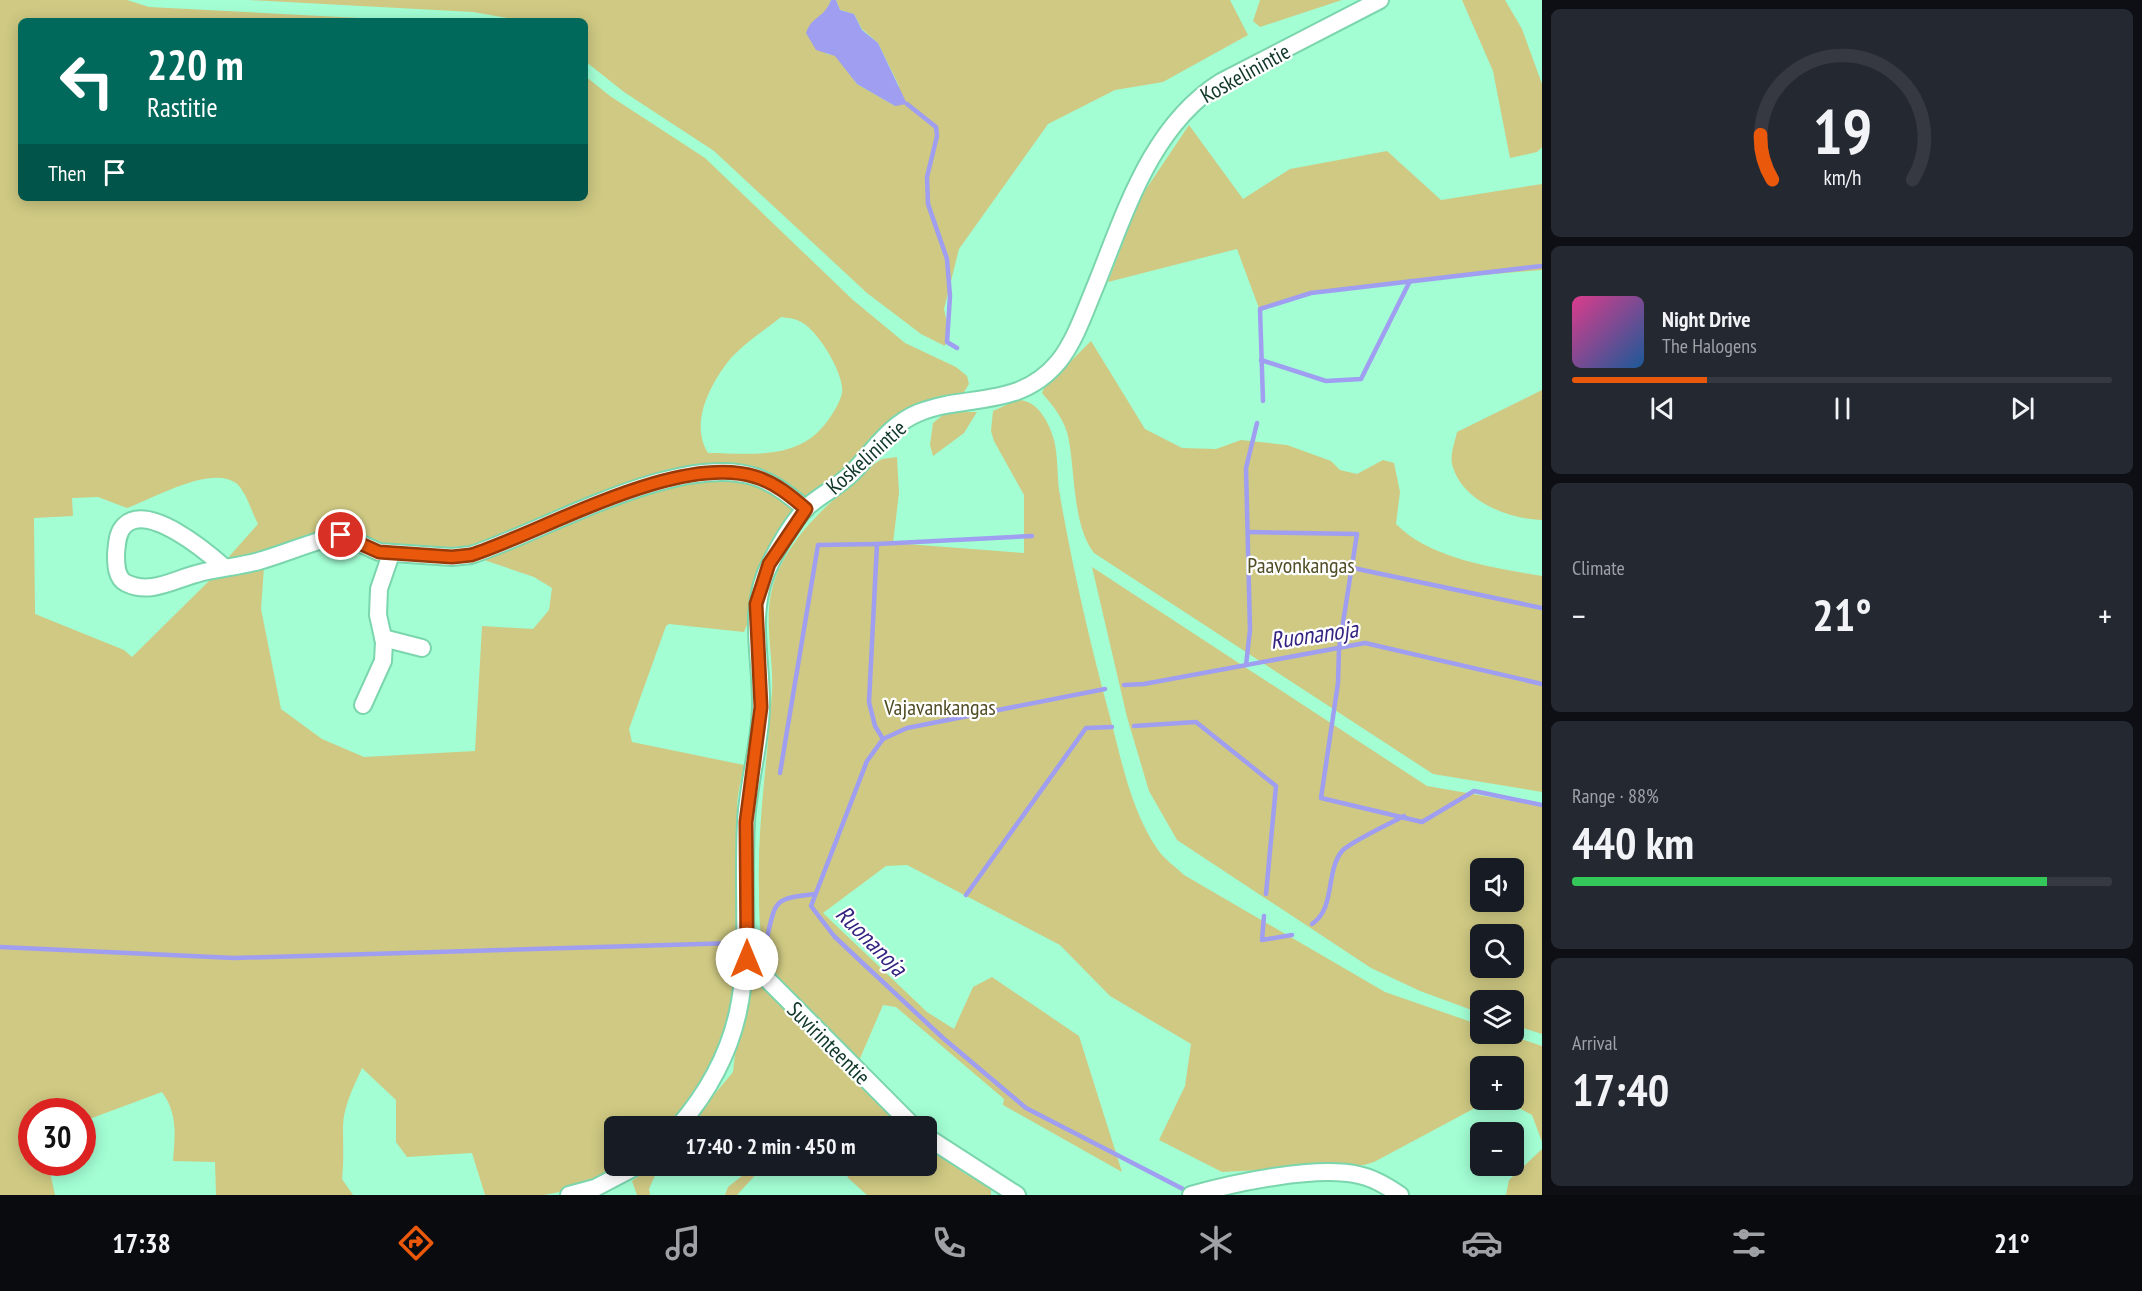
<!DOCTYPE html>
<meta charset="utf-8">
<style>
body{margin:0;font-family:"PT Sans Narrow",sans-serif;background:#242831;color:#f1f3f6;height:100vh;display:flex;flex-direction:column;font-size:22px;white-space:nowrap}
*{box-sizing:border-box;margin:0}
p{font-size:20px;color:#9ea1a6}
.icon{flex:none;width:33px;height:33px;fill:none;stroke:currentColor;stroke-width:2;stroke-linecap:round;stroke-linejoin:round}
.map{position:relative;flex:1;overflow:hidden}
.drawer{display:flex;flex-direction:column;gap:9px;padding:9px;background:#0d0f14;width:600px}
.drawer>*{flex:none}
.hud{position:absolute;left:18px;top:18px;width:570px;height:183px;border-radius:9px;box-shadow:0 3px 15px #0003;background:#00695c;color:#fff;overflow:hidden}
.controls{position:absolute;left:1470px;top:858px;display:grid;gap:12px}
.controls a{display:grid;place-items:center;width:54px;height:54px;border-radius:9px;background:#171b24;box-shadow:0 3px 15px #0003;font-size:30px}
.speed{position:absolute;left:18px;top:1098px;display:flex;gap:12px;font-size:30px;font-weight:700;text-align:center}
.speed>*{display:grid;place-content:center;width:78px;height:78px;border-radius:50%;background:#171b24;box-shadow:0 3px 15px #0003;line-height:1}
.speed .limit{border:9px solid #d22;background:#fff;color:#111}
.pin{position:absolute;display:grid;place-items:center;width:51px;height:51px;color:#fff;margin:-26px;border:3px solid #fff;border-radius:50%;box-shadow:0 2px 6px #0007}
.me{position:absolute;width:66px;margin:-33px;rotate:0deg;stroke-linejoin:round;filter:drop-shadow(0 0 4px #0008)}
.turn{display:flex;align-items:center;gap:21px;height:126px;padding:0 30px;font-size:27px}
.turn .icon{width:78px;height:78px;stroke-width:2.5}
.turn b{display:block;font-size:42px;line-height:51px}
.then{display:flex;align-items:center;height:57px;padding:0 30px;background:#0003;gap:12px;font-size:22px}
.big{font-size:45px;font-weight:700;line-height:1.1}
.drawer .tile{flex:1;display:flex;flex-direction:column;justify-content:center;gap:9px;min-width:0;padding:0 21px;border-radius:9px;background:#242831}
.drawer .dial{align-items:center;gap:0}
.dial svg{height:156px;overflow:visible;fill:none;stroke:#363941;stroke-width:7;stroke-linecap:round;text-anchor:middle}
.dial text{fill:#f1f3f6;stroke:none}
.song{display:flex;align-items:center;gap:18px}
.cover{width:72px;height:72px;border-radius:9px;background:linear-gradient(135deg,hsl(330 70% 55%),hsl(210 70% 35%))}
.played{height:6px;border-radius:3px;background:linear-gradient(90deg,#ea580c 25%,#363941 25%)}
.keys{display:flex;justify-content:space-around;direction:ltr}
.heat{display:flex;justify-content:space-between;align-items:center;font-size:33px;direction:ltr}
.charge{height:9px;border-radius:4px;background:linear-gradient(90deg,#34c759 88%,#363941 0)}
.trip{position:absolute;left:604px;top:1116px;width:333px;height:60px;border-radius:9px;background:#171b24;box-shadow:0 3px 15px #0003;font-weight:700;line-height:60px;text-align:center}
.tabs{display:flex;height:96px;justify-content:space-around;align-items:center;background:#090b0e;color:#9ea1a6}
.tabs .icon{width:42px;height:42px}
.tabs .current{color:#ea580c}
.tabs b{font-size:27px;color:#f1f3f6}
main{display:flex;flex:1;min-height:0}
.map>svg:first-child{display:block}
.green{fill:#cfc983;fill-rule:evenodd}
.water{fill:#9f9ef1}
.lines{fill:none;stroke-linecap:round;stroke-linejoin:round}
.stream{stroke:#9f9ef1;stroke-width:4.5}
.minor-casing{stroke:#7bd5ad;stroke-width:20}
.minor{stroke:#fff;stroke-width:16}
.route-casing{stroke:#983908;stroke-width:15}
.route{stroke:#ea580c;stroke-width:10}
.labels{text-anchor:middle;stroke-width:4.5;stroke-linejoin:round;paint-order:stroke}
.street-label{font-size:22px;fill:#0f3627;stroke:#fff}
.park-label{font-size:22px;fill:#514d24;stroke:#fff}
.water-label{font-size:24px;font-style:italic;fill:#342381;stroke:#fff}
</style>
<main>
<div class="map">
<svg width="1542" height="1195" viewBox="0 0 1542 1195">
<rect width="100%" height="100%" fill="#a3fed4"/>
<g class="green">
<path d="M0 0H127L149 7 417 21H21V198H585V76L610 96 705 158 853 300 905 343 956 367 967 376 969 384 964 392 953 398 923 401 893 416 831 484 801 500 778 481 689 470 477 548 450 551 386 548 353 532 254 557 226 560 258 524C252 513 246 491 236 483 211 465 154 498 127 508L98 497 72 498 73 516 34 518 35 614 124 650 132 657 212 578 264 567 261 609 281 709 322 739 364 757 475 751 482 626 533 629 549 610 552 588 534 577 481 559 587 511 672 486 711 479 749 480 797 507 744 632 669 624 666 626 629 729 632 742 744 765C741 780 737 795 737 810 734 889 749 970 723 1047 712 1078 688 1101 669 1126H615V1166H625L570 1190 544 1195H485L472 1153 407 1157 396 1142V1100L362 1068C354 1086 343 1107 343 1127 343 1145 344 1161 342 1179L353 1195H216L215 1162 173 1161C175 1135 178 1114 162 1092L92 1118 83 1124 82 1112H32V1162L48 1163 55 1195H0ZM781 317C787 318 794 318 799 321 816 327 845 374 842 393 839 407 823 430 811 438 782 459 741 453 708 453 690 424 709 387 727 363 741 345 764 331 781 317Z"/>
<polygon points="249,0 831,0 826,12 820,17 826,54 835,55 857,84 895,106 899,86 878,43 862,29 854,14 840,10 836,0 1230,0 1248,35 1163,82 1115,90 1048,124 959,249 944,309 949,332 945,346 921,334 867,293 714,151 624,92 585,61 585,21 524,21 473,12"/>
<polygon points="1260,0 1342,0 1260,27 1253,21"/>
<polygon points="1462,0 1505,0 1522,29 1542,84 1542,147 1537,152 1510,158 1493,71"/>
<polygon points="1189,125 1243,199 1290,169 1387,151 1441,200 1542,184 1542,270 1411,281 1311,293 1260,311 1237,249 1108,282 1140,198"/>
<path d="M1091 341 1145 429 1182 448 1216 449 1241 440 1287 445 1331 461 1340 470 1357 474 1383 460 1394 463 1400 492 1396 524C1430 559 1495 568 1542 576V792L1433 774 1094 553C1073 526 1075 474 1069 441 1066 421 1054 407 1042 393L1044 388Z"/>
<path d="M1542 390V520C1508 519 1461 501 1452 464 1450 455 1455 441 1457 432Z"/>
<path d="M1017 400C1037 399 1049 422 1054 440 1058 456 1057 474 1059 490 1072 566 1090 643 1110 717 1122 762 1131 811 1158 850 1164 859 1176 867 1184 875L1385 992 1480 1025V1034H1506L1542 1046V1142L1532 1115 1506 1101 1496 1100H1514V1066H1480V1100H1490L1374 1162 1364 1165 1222 1172 1159 1140 1185 1086 1191 1044 1110 996 1060 945 907 865 886 866 823 913 927 1012 954 1029 973 987 992 977 1079 1036 1122 1172 1003 1105 1004 1099 896 1007 883 1005 858 1063C832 1035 777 987 765 953 759 933 759 911 759 890 757 823 768 759 772 691 774 649 760 613 778 571 799 525 838 496 874 464L882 459 897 457 899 493 893 543 1024 553V495L994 441 991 431 993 411Z"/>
<polygon points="958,412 977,412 964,433 933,456 930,445 933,423 943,415"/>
<path d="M1092 567 1427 786 1542 806V1034L1514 1025V1000H1480V1013L1420 991 1371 968 1177 840 1149 791 1127 717ZM1480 868H1514V902H1480ZM1480 934H1514V968H1480Z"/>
<polygon points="758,978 901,1122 900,1126 688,1126 733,1072 736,1045 751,981"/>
<polygon points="927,1145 964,1173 991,1186 991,1195 867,1195 848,1178 845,1166 927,1166"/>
<polygon points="1542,1149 1542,1195 1506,1195 1509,1180"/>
<polygon points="652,1166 659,1166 649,1189 650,1195 637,1195 632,1181"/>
<polygon points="745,1166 770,1166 760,1170 737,1195 725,1195 728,1187 747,1172"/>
</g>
<path class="water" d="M831 0H836L840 10 854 14 862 30 878 43 907 104 895 106 857 84 835 56 816 50 806 33C813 14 823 20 831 0Z"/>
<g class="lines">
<g class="stream">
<polyline points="907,104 936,127 937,136 927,177 928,204 947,259 950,296 947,342 957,348"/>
<polyline points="1261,360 1326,381 1361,379 1410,281"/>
<polyline points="1263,401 1260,309 1311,293 1542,266"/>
<polyline points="1248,532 1357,534 1339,648 1338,683 1321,798 1422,822 1474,791 1542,805"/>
<polyline points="1353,568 1542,608"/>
<polyline points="1246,665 1250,630 1246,468 1257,423"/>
<polyline points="1124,685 1144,684 1365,643 1542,684"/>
<polyline points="1105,689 907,728 883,739 867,761 811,906 834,936 854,955 943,1038 1026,1108 1183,1189"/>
<polyline points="1134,726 1196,722 1276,786 1266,894"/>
<polyline points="883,739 875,726 869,702 877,544 1032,536"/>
<polyline points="780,773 818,545 877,544"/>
<polyline points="966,895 1086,728 1112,727"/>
<polyline points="1264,916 1262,940 1292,935"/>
<path d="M1312 924C1336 908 1325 872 1342 851 1350 842 1391 823 1404 816"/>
<path d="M758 942H766C776 900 772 899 815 894"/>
<polyline points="0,947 234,958 735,943"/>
</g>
<g class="minor-casing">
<g id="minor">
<path d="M224 567C207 552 149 503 125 525 117 532 117 544 116 554 116 564 116 578 126 583 150 595 173 580 196 574 216 568 238 567 259 561 287 553 313 541 341 535L379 552 452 557 471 555C545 531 679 451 756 477 776 484 790 496 806 509"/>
<polyline points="383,638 422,648"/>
<polyline points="363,705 383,661 384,642 378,615 379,589 391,554"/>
<polyline points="747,959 913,1126"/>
<path d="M679 1126C766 1024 740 943 746 822 748 783 760 746 761 707 762 657 746 609 771 562 780 544 792 523 806 508 820 495 838 487 852 473 873 452 889 425 918 413 966 393 1019 410 1059 361 1074 342 1084 314 1093 292 1124 217 1149 127 1221 82L1380 0"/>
<polyline points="927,1137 1017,1195"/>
<polyline points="569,1195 595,1188 637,1166"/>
<path d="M1191 1195C1234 1183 1316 1165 1359 1175 1374 1178 1387 1186 1400 1195"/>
</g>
</g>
<use href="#minor" class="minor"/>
</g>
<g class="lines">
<g class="route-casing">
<path id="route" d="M341 535 379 552 452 557 471 555C545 531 678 452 756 477 775 483 790 495 806 509L769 564 756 604 761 707 746 822 747 959"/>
</g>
<use href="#route" class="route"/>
</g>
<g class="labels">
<g class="street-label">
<text transform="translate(1245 73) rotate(-29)" y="8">Koskelinintie</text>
<text transform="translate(866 457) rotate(-42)" y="8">Koskelinintie</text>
<text transform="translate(829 1043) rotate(45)" y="8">Suvirinteentie</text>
</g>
<g class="park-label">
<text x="1301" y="573">Paavonkangas</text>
<text x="940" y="715">Vajavankangas</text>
</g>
<g class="water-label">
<text transform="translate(1314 635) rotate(-8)" y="8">Ruonanoja</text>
<text transform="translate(871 941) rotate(45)" y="8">Ruonanoja</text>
</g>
</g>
</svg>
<div class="controls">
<a><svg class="icon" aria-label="sound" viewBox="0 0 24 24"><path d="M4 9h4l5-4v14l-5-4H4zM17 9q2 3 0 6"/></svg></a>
<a><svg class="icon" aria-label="search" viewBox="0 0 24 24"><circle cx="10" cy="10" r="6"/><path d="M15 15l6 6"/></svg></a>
<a><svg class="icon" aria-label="layers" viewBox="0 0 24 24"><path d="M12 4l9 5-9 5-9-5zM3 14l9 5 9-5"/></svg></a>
<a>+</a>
<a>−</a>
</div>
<div class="speed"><div class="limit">30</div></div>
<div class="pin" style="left:341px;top:535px;background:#d93025"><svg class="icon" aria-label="arrive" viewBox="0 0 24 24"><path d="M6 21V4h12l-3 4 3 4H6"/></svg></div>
<svg class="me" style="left:747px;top:959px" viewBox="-20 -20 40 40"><circle r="19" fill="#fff"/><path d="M0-13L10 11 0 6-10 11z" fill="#ea580c"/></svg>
<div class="trip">17:40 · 2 min · 450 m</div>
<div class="hud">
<div class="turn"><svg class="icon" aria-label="left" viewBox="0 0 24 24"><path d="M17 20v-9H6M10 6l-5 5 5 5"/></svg><div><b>220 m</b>Rastitie</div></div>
<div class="then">Then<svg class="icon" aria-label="arrive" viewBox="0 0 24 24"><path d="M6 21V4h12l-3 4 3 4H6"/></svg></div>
</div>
</div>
<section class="drawer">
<div class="tile dial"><svg viewBox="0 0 100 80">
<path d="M14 69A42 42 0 1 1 86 69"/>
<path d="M14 69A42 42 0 0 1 8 46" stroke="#ea580c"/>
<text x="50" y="56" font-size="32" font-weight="700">19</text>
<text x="50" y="72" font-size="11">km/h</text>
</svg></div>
<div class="tile">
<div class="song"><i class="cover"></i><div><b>Night Drive</b><p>The Halogens</p></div></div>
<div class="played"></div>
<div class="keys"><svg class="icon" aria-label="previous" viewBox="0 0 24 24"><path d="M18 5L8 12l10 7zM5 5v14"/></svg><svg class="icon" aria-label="pause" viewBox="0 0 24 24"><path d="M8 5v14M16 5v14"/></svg><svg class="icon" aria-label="next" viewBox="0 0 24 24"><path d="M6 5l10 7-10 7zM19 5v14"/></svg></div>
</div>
<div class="tile"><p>Climate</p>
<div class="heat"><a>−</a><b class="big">21°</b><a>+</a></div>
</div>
<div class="tile"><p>Range · 88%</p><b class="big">440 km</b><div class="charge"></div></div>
<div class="tile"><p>Arrival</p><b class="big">17:40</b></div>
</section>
</main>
<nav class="tabs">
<b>17:38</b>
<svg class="icon current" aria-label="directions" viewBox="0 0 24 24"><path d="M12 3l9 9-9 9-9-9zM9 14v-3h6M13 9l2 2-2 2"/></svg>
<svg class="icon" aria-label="music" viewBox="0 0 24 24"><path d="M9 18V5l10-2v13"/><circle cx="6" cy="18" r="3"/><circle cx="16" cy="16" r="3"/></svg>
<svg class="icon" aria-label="phone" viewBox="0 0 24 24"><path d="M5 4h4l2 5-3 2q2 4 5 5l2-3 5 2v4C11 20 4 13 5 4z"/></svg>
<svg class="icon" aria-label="climate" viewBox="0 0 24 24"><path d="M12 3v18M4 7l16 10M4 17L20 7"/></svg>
<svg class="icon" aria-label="car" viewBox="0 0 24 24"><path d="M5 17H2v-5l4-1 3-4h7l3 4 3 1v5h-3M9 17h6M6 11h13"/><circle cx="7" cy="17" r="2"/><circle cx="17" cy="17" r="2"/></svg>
<svg class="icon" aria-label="filters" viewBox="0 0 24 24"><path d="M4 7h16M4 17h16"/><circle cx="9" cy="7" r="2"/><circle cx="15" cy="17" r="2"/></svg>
<b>21°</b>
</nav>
